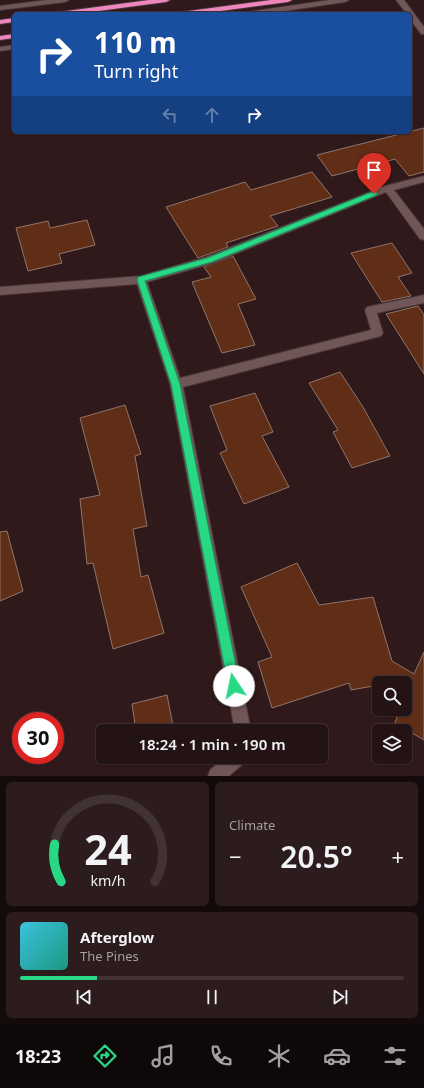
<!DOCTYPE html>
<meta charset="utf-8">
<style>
body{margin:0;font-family:"Noto Sans",sans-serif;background:#2c1c1d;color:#f1f3f6;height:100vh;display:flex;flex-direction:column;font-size:15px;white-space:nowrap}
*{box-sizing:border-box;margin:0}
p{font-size:13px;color:#a39ea0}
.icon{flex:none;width:22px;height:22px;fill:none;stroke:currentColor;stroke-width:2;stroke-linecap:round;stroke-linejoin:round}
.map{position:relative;height:776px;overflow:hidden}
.details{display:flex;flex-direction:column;gap:6px;padding:6px;background:#140a0b;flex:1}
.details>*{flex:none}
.guide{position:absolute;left:12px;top:12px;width:400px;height:122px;border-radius:6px;box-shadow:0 1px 3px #0004,0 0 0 1px #413234;background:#1a4fa0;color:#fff;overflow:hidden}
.buttons{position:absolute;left:372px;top:676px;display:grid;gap:8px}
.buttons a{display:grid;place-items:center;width:40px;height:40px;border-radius:6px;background:#241314;box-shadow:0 1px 3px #0004,0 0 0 1px #413234;font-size:20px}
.speed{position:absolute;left:12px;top:712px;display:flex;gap:8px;font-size:20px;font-weight:700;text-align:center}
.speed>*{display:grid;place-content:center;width:52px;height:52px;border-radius:50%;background:#241314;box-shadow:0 1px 3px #0004,0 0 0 1px #413234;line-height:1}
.speed .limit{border:6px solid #d22;background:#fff;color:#111}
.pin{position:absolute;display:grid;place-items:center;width:34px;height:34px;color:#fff;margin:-41px -17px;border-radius:50% 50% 50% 0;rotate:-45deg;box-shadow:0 0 4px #0007}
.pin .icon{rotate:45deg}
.me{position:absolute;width:44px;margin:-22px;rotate:349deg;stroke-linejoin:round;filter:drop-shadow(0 0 3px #0008)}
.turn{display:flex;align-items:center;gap:14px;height:84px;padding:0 16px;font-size:18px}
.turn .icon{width:52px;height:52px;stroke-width:2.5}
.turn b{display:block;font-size:28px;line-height:34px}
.lanes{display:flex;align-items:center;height:38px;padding:0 16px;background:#0003;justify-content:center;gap:20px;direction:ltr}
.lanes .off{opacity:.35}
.big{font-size:30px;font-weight:600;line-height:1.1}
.details .tile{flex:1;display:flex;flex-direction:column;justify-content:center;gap:6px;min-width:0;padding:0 14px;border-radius:6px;background:#2c1c1d}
.details .dial{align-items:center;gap:0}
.dial svg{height:104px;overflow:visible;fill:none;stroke:#413234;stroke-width:7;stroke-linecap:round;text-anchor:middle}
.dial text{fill:#f1f3f6;stroke:none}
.song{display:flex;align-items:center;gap:12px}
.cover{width:48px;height:48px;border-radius:6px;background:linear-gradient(135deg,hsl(190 70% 55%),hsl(170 70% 35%))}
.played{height:4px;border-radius:2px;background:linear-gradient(90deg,#29d885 20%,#413234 20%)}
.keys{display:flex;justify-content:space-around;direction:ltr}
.heat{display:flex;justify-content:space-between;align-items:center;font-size:22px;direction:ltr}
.details .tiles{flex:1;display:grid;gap:6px;grid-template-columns:1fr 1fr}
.tile:last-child{grid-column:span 2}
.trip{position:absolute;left:96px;top:724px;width:232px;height:40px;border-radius:6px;background:#241314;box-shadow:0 1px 3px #0004,0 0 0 1px #413234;font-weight:600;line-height:40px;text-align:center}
.dock{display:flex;height:64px;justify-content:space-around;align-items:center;background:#0e0808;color:#a39ea0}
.dock .icon{width:28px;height:28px}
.dock .active{color:#29d885}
.dock b{font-size:18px;color:#f1f3f6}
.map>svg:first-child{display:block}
.building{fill:#602e17;stroke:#8f756b}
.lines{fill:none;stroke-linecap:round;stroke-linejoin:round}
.minor-casing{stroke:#463436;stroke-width:2}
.highway-casing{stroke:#463436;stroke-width:2}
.minor{fill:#715657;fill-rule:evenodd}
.highway{fill:#ed86bd;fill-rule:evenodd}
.route{fill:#29d885;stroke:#1b8c56}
</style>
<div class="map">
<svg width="424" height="776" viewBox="0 0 424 776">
<rect width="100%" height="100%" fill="#30191b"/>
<g class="building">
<polygon points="424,128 424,172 409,176 395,159 332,176 317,155"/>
<polygon points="312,172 332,197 270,216 278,226 226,243 228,247 198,258 166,207 245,182 251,190"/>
<polygon points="87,220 95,245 59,254 62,263 28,271 16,228 48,221 50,228"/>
<polygon points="392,243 412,273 398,277 411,296 382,302 351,253"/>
<polygon points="233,256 256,299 238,304 255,345 222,353 192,282 211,277 204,267"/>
<polygon points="418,306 424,315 424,374 386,314"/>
<polygon points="340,372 363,407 390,456 352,468 333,432 338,430 309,383"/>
<polygon points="255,393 273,432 262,436 289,487 244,504 220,453 227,450 210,406"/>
<polygon points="125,405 141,454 135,456 147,526 133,529 141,577 148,575 164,633 113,649 93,563 87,564 80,499 100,495 80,418"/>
<polygon points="7,531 23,591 0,601 0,532"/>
<polygon points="297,563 319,605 373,597 392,661 414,674 424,652 424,740 395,723 400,709 405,709 405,697 412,679 390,683 379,683 379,685 351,690 349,683 272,708 258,662 272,657 241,587"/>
<polygon points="167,695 174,731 136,731 132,704"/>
</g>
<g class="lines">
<g class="minor-casing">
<g id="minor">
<polygon points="47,0 69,0 65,2 0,10 0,6"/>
<polygon points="330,0 349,0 345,2 264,14 244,14 248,12"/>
<polygon points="396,0 404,0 424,27 424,34 421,34 410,19 410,14 407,14"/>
<polygon points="14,45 14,49 0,51 0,47"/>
<polygon points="424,176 424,182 394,190 424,229 424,240 420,239 386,192 213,263 147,282 180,378 371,330 365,310 367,307 424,295 424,303 377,313 383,333 381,336 183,387 251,731 235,731 170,384 137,284 0,295 0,287 141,276 206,257 385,186"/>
<polygon points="225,757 246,757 244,763 229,776 208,776 210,770"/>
</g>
</g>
<g class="highway-casing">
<g id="highway">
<polygon points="149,0 170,0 166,2 76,14 55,14 59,12"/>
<polygon points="271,0 292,0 288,2 198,14 177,14 181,12"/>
<polygon points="14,18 14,22 0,24 0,20"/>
<polygon points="14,34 14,38 0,40 0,36"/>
</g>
</g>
<use href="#minor" class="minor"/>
<use href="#highway" class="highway"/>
</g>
<polygon class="route" points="374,191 377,192 377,195 212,262 145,281 180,384 240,686 238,690 234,692 230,690 228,686 171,384 137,280 138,277 207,258"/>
</svg>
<div class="buttons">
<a><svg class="icon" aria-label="search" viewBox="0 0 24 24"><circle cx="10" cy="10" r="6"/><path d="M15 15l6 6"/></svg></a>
<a><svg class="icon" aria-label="layers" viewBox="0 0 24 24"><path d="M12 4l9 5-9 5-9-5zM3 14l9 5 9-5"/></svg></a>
</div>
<div class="speed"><div class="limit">30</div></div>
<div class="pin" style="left:374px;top:194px;background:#d93025"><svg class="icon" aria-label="arrive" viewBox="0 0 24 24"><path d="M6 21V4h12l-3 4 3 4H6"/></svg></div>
<svg class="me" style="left:234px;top:686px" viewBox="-20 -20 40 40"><circle r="19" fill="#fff"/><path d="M0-13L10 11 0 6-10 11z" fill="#29d885"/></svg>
<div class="trip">18:24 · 1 min · 190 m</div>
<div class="guide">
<div class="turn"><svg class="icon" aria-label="right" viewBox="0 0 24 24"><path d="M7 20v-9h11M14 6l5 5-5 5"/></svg><div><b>110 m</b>Turn right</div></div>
<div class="lanes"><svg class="icon off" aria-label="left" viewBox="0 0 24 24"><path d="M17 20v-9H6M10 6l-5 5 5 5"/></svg><svg class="icon off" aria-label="ahead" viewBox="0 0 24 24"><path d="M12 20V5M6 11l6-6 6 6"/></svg><svg class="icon" aria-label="right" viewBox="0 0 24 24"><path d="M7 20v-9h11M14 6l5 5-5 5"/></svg></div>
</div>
</div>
<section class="details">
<div class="tiles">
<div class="tile dial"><svg viewBox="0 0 100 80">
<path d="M14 69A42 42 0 1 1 86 69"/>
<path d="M14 69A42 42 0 0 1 9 40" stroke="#29d885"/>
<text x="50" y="56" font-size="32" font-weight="700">24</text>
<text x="50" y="72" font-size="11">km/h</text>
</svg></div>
<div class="tile"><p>Climate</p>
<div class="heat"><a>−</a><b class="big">20.5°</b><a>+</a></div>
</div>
<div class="tile">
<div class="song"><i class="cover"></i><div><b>Afterglow</b><p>The Pines</p></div></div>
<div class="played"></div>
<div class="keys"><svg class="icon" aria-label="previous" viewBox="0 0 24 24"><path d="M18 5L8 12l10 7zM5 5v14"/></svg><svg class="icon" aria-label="pause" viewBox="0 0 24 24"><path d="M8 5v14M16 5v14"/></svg><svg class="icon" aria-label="next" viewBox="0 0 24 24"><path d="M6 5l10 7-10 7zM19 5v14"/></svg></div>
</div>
</div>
</section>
<nav class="dock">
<b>18:23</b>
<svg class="icon active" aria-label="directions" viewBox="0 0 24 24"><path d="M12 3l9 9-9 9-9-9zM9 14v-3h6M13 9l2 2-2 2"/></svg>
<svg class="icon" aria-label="music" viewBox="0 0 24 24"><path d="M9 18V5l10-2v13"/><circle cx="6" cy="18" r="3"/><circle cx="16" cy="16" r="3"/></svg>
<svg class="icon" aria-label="phone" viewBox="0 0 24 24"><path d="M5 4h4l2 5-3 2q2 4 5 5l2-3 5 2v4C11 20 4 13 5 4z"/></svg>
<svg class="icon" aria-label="climate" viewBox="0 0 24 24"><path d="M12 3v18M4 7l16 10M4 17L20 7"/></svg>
<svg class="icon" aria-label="car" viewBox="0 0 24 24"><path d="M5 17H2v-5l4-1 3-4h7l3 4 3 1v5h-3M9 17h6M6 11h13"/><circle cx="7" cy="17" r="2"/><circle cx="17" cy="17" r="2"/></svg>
<svg class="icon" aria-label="filters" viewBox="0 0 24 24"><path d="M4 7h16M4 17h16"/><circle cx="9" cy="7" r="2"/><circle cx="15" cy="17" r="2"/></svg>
</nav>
